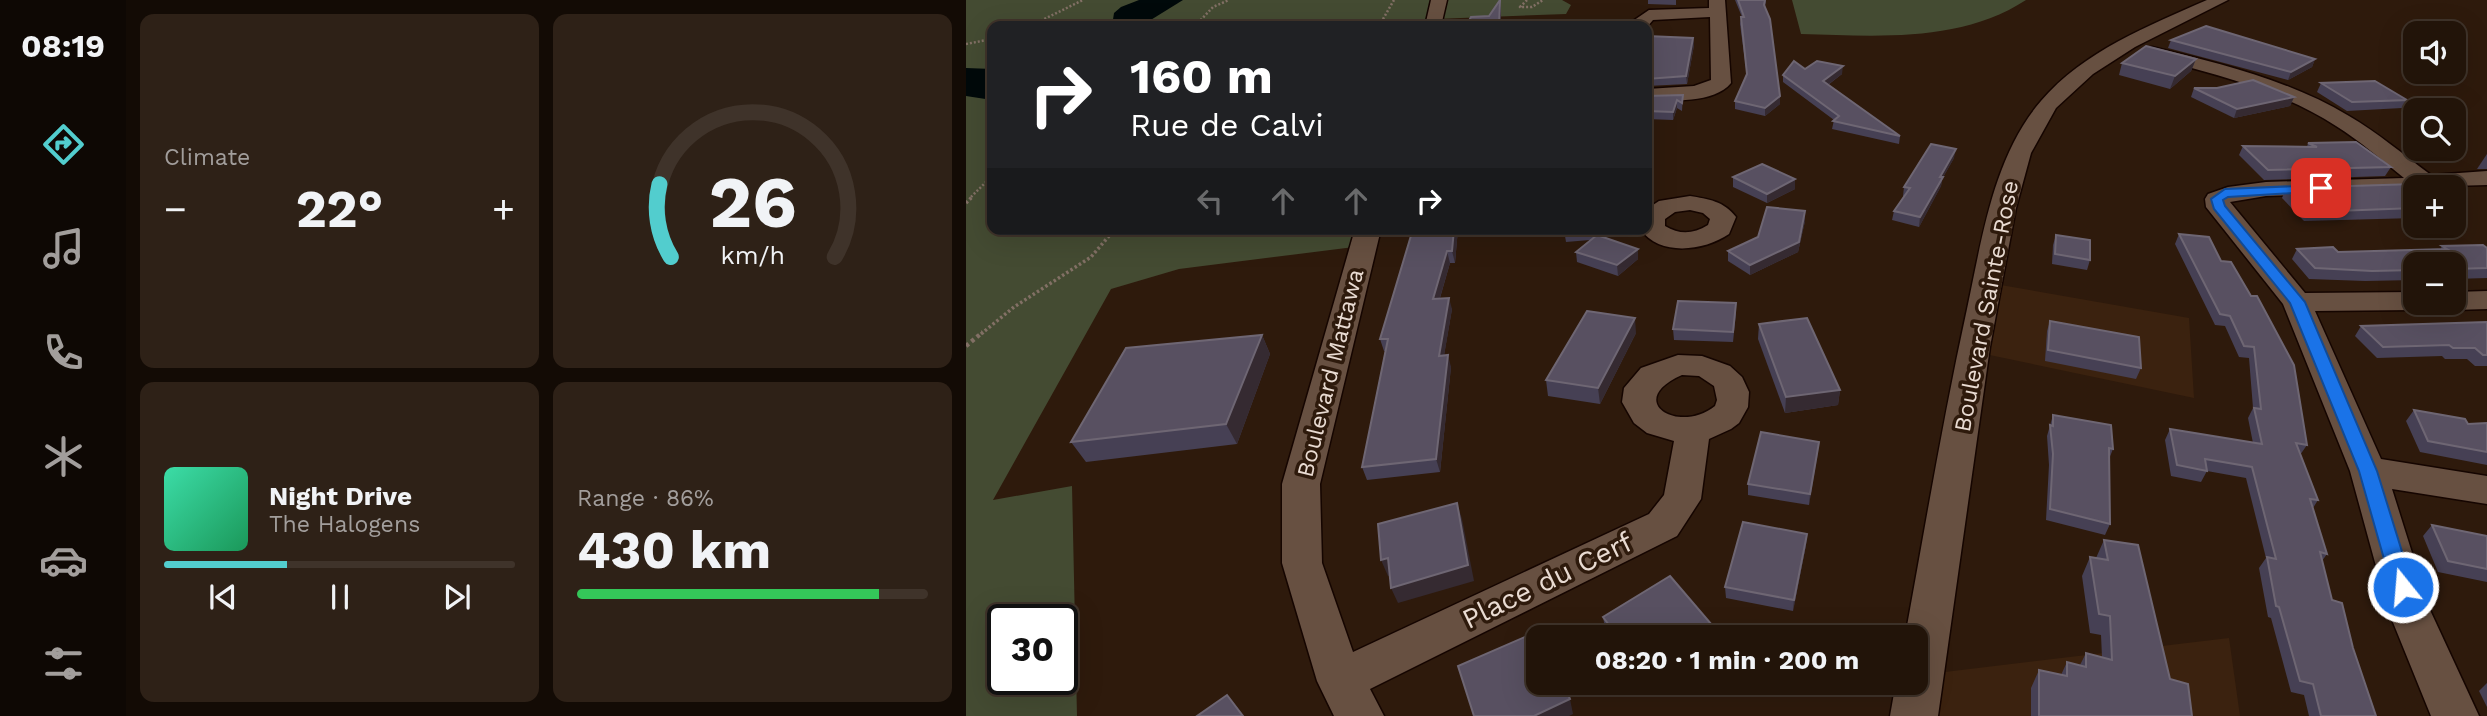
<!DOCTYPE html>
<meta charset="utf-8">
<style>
body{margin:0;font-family:"Work Sans",sans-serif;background:#2e2117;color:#f1f3f6;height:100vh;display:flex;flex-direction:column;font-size:26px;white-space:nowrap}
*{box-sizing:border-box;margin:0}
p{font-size:23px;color:#a29e9c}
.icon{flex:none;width:38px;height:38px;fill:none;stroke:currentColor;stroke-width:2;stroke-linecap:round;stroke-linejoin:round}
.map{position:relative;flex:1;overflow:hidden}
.side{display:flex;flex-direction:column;gap:14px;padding:14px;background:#130b05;width:840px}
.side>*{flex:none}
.guide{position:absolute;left:21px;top:21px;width:665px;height:214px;border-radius:14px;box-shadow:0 7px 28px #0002,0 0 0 2px #3f332a;background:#202124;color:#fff;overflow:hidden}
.buttons{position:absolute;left:1437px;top:21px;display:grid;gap:14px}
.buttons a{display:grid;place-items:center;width:63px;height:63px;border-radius:14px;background:#221409;box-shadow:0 7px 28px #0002,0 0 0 2px #3f332a;font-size:35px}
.speed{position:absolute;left:21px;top:604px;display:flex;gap:14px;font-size:35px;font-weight:700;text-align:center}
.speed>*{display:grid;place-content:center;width:91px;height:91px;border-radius:50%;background:#221409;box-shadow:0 7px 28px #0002,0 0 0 2px #3f332a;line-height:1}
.speed .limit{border:4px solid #111;border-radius:10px;background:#fff;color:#111}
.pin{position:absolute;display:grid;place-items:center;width:60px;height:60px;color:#fff;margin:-30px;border-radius:14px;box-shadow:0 4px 10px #0006}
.me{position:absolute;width:77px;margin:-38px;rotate:343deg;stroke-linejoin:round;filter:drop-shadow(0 0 5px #0008)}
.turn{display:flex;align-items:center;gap:24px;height:147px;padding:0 28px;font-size:32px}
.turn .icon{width:91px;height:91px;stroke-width:2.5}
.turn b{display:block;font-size:49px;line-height:60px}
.lanes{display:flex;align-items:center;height:66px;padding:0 28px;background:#0003;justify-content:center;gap:35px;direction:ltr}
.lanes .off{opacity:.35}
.big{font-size:52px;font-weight:700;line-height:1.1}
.side .widget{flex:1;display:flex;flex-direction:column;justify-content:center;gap:10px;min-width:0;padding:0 24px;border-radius:14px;background:#2e2117}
.side .dial{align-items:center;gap:0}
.dial svg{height:182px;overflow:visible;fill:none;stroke:#3f332a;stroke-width:7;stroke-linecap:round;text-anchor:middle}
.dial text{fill:#f1f3f6;stroke:none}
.song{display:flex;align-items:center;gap:21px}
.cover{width:84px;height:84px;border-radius:10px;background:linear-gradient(135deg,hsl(160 70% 55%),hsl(150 70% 35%))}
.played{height:7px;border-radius:4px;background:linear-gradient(90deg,#52cdce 35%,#3f332a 35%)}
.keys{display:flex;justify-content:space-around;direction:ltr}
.heat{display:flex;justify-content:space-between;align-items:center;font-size:38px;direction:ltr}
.charge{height:10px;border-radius:5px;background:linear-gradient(90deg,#34c759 86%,#3f332a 0)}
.side .tiles{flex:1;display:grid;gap:14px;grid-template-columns:repeat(2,1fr)}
.trip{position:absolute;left:560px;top:625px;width:402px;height:70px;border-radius:14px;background:#221409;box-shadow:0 7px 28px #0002,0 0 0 2px #3f332a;font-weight:700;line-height:70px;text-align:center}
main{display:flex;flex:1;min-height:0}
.tab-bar{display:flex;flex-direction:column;width:126px;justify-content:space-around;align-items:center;background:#0e0804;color:#a29e9c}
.tab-bar .icon{width:49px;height:49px}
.tab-bar .current{color:#52cdce}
.tab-bar b{font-size:32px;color:#f1f3f6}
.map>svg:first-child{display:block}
.built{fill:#3b220f}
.green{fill:#444b32;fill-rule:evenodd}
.water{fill:#00090a}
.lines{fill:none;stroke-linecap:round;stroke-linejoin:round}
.minor-casing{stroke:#150500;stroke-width:3}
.path-far2{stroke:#827065;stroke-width:2.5;stroke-dasharray:2 2;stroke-linecap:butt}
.path-far1{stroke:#827065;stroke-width:3.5;stroke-dasharray:2.5 2.5;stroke-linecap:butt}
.path{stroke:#827065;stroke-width:4.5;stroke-dasharray:3.5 3.5;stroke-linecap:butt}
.minor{fill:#675041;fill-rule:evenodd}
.wall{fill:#464054}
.shaded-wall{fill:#352a31}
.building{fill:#585061;stroke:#6e6673;stroke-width:2}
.route{fill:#1a73e8;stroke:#114b97;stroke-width:2}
.labels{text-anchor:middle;stroke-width:7;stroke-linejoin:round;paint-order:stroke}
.street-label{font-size:23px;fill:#e9dbd2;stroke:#2e1a0c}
.near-street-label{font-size:28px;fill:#e9dbd2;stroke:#2e1a0c}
</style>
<main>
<nav class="tab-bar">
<b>08:19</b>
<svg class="icon current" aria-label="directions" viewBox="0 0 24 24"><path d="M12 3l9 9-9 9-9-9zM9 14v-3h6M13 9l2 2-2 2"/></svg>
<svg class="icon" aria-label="music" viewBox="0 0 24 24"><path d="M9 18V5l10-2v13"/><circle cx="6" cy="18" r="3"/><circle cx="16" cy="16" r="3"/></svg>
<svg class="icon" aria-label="phone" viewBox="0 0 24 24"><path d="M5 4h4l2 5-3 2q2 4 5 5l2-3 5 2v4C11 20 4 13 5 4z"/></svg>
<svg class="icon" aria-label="climate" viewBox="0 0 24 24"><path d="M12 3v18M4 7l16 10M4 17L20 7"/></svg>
<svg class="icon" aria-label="car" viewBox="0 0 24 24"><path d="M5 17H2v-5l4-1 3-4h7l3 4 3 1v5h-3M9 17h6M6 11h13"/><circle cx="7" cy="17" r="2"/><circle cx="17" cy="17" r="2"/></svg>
<svg class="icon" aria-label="filters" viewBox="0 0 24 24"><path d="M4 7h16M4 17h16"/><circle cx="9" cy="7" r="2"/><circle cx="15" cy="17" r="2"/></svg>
</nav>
<section class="side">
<div class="tiles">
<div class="widget"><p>Climate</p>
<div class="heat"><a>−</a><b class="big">22°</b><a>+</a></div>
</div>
<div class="widget dial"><svg viewBox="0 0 100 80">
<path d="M14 69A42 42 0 1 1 86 69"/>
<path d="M14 69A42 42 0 0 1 9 37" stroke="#52cdce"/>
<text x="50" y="56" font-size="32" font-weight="700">26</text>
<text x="50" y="72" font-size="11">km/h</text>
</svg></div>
<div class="widget">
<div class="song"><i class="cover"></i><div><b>Night Drive</b><p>The Halogens</p></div></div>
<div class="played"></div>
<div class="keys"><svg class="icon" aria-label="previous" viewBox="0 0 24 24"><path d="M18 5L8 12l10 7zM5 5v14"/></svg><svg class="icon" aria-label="pause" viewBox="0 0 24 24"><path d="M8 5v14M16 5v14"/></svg><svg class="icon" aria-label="next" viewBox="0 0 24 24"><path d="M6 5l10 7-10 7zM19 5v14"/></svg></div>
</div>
<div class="widget"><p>Range · 86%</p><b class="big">430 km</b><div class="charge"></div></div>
</div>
</section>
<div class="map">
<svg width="1521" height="716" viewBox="0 0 1521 716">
<rect width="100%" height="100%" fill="#2e1a0c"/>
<g class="built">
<polygon points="1029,284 1223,318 1228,398 1014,353"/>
<polygon points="1263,638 1274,716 948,716 954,675"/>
</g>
<g class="green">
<path d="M0 0H596L605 5 600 14 469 19 467 26H26V229H402L396 246 213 269 145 289 27 500 106 486 111 716H0ZM37 620H96V679H37Z"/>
<path d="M826 0H1060C994 43 911 36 835 34Z"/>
</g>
<g class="water">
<polygon points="173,0 217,0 175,26 146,26 148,13 155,7"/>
<polygon points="0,68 26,69 26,100 0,96"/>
</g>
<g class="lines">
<g class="minor-casing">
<g id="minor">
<polygon points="465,0 481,0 475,26 459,26"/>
<path d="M743 0H759L765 83C748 104 705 100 681 101V89L728 86 745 80 744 17 687 20 681 27 665 26 664 23 683 10 743 8Z"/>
<path d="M1241 0H1262L1169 47 1127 74 1090 108 1065 153 1050 208 1024 347 972 716H924L930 682H950V637H939C959 528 977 418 1001 309 1016 239 1027 157 1075 101 1118 51 1182 26 1241 0Z"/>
<path d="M1186 47C1253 63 1323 80 1383 116 1412 133 1438 155 1465 175L1521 171V185L1449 187V191L1300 196 1264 202 1339 293 1449 292V303H1462L1459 307 1449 310 1349 311 1415 459 1521 476V504L1426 489 1464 610 1513 716H1465L1422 610 1384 471 1317 304 1240 207 1239 199 1242 194 1262 187 1300 182 1438 178C1416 160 1394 141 1370 126 1313 89 1245 73 1180 56L1177 52 1180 48Z"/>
<path d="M724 196C742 199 758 201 770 217L763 234C738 251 694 257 674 229H681V209L693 201ZM724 210 737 213 744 219 742 225C727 234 714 235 699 226V219L709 212Z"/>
<path d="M389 229H415L354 484 356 563 387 652 683 514 698 495 708 441 681 433 668 423 656 402 658 388 675 368 712 355 736 356 764 366 776 377 783 392 782 407 773 423 765 429 743 439 735 499 711 536 404 689 418 716H368L351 681 316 563V484ZM716 375 733 376 748 386 751 400 749 406C713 435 657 401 716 375Z"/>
<polygon points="1521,291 1521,309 1488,310 1478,307 1475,303 1488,303 1488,292"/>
</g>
</g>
<g class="path-far2">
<polyline points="561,0 554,7 566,7 577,0"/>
<polyline points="64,26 117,0"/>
<polyline points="229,26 247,7 263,0"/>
<polyline points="413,26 428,0"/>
<polyline points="0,44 26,39"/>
<polyline points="5,197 26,176"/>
</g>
<g class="path-far1">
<polyline points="0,203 7,196"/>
<polyline points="15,334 48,307 125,257 149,229"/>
</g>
<polyline class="path" points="0,346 17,332"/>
<use href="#minor" class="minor"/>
</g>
<g class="wall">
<polygon points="682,0 710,0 710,5 682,4"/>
<polygon points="769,0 800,0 799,7 814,96 814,104 799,116 769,109 769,101 781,76 774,24 775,17 776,17"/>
<polygon points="681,36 727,38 728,45 721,84 681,86"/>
<polygon points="1205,40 1349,59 1346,67 1322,80 1202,48"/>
<polygon points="1230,59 1225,71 1204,89 1153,75 1156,63"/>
<polygon points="839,69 876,74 862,85 934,136 933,144 866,129 868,120 817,82 817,75"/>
<polygon points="1355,83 1441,100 1436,108 1381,111 1351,92"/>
<polygon points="1228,88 1251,88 1328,97 1324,106 1268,118 1225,97"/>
<polygon points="717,95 716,111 711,108 707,120 681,119 681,96"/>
<polygon points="1342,143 1425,167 1419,176 1298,180 1273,155 1277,146 1341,147"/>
<polygon points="1521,154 1521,169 1511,169"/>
<polygon points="988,158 976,179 975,186 953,227 926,220 928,211 938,196 937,196 938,187"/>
<polygon points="767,177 829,189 801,203 767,187"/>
<polygon points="1449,187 1449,218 1338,221 1316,198 1320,188"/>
<polygon points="839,221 832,252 784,275 762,261 762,251"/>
<polygon points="492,229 489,263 484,263 474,298 486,309 478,355 485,367 474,472 401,480 396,467 419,351 418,351 414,339"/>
<polygon points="587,229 634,229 634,236 672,249 672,259 652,276 611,262 610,252 624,240 600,242 599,236 588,237"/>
<polygon points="1213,234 1243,237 1341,445 1334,455 1352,500 1347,508 1361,554 1356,561 1366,600 1387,648 1410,716 1343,716 1338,695 1325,692 1305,618 1302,617 1293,568 1300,558 1280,478 1241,471 1235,482 1205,476 1199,440 1204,429 1287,443 1282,418 1287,408 1283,358 1273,357 1259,326 1249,325 1209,244"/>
<polygon points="1090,235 1124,260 1121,270 1086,264 1087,245"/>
<polygon points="1476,246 1521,248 1521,278 1488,279 1488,264 1449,264 1449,280 1399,281 1343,279 1326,259 1331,249 1372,252 1474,250"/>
<polygon points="770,313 767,342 708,340 707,329"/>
<polygon points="1084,321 1175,368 1170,379 1079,361 1081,331"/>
<polygon points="1521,322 1521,366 1509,366 1501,359 1479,359 1476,356 1411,358 1389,336 1395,326"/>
<polygon points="793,324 874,390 872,405 819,413 792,339"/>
<polygon points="670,333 634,404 582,396 580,380"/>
<polygon points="296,335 304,354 271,444 120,462 105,442"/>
<polygon points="1448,410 1502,424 1521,423 1521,465 1454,452 1440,421"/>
<polygon points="1087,415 1147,449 1143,459 1144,524 1139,535 1080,520 1083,465 1081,436"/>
<polygon points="853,442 843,505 782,495 782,484"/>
<polygon points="1466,525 1521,536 1521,582 1472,572 1457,536"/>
<polygon points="841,534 840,545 827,611 760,598 759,587"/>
<polygon points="1138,540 1204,679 1226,716 1065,716 1065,688 1073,670 1095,675 1101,662 1114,665 1120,653 1136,657 1135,635 1124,633 1116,576 1124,557 1130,558"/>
<polygon points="637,617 746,625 746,636 744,637 646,637 639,628"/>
<polygon points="1521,683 1521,707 1513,691"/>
</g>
<g class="shaded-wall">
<polygon points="534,0 535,8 535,26 533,26"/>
<polygon points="727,38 728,45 721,84 720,76"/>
<polygon points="1230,59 1225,71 1204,89 1209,76"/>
<polygon points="1349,59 1346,67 1322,80 1325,72"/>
<polygon points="877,66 876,74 856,89 857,81"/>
<polygon points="814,96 814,104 799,116 799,108"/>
<polygon points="1328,97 1324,106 1268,118 1271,109"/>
<polygon points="711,100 711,108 707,120 707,112"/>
<polygon points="990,149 988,158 976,179 975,186 953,227 954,217 974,177"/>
<polygon points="829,179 829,189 801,203 801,194"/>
<polygon points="839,211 839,221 832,252 784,275 784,265"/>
<polygon points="488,229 492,229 489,263 486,251"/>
<polygon points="672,249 672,259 652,276 651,265"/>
<polygon points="481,251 484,263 470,311 467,299"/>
<polygon points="483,298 486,309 476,368 473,356"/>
<polygon points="669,318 670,333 634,404 632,388"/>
<polygon points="296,335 304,354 271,444 260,424"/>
<polygon points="482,355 485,367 474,472 470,459"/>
<polygon points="874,390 872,405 819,413 820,397"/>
<polygon points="853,442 852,453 843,505 844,494"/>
<polygon points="491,503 496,519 508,581 432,603 425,588"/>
<polygon points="841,534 840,545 827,611 828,600"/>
<polygon points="422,558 429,574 422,576 415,560"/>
<polygon points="746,625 746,636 744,637 727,637"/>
<polygon points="604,699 607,714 603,716 568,716"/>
</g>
<g class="building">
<polygon points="534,0 533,26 500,26 505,17 523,16"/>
<polygon points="772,0 799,0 798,5 804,19 814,96 799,108 769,101 781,74 775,17 778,17"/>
<polygon points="1240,26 1349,59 1325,72 1205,40"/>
<polygon points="681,36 727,38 720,76 681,79"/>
<polygon points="1180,46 1230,59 1209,76 1156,63"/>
<polygon points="828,61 839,69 851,61 877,66 857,81 934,136 867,121 873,116 817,75"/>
<polygon points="1287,80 1328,97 1271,109 1228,88 1251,88"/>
<polygon points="1409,81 1441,100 1386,102 1355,83"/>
<polygon points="717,95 716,103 711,100 707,112 681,111 681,96"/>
<polygon points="1390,142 1425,167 1302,170 1277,146 1351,147 1342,143"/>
<polygon points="965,144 990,149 974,177 977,177 954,217 928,211 944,188 938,187"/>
<polygon points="796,164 829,179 801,194 767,177"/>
<polygon points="1449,184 1453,187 1449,187 1449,208 1343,212 1320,188"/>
<polygon points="801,207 839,211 833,242 784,265 762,251 792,237"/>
<polygon points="447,229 488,229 486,251 481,251 467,299 483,298 473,356 482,355 470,459 396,467 422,339 414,339"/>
<polygon points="599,229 633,229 598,232"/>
<polygon points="1213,234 1243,237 1255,261 1265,262 1285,296 1291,296 1328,365 1341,445 1330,443 1352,500 1344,499 1361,554 1354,552 1366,600 1376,603 1387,648 1410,716 1355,716 1347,684 1334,681 1313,607 1310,606 1301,557 1310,559 1286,467 1239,459 1241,471 1211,465 1204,429 1296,444 1288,408 1295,409 1288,347 1278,346 1264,316 1254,314"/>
<polygon points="631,235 672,249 651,265 610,252"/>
<polygon points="1090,235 1124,240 1124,260 1089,254"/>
<polygon points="1517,245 1521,248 1521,268 1488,269 1488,264 1449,264 1449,270 1406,271 1349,268 1331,249 1367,247 1372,252 1481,249 1476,246"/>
<polygon points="712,301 770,303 767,332 707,329"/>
<polygon points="621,311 669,318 632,388 580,380"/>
<polygon points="841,318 874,390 820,397 793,324"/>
<polygon points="1084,321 1173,337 1175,368 1082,350"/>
<polygon points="1521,322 1521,355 1517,355 1509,348 1487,348 1483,345 1417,347 1395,326"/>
<polygon points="296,335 260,424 105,442 160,348"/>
<polygon points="1448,410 1499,419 1502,424 1521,423 1521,452 1462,441"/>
<polygon points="1087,415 1145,425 1147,449 1143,448 1144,524 1084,509 1087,454 1084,425 1087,426"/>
<polygon points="795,432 853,442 844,494 782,484"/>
<polygon points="491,503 502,565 425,588 422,558 415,560 412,524"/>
<polygon points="777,522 841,534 828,600 759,587"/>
<polygon points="1466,525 1521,536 1521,569 1482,561"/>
<polygon points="1138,540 1172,545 1204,679 1222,684 1226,716 1073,716 1073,670 1101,676 1101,662 1120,667 1120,653 1146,660 1144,616 1133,614 1124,557 1142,560"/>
<polygon points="704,576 746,625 727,637 652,637 637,617"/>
<polygon points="575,630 578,637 572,637 572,682 597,682 604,699 568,716 508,716 492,666"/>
<polygon points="261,695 277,716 231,716"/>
</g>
<polygon class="route" points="1355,185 1361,188 1359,191 1262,197 1257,200 1259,206 1339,302 1411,471 1447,587 1444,593 1437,596 1429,593 1426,587 1393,471 1324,303 1248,209 1245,199 1259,189"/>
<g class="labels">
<g class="street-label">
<text transform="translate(1020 306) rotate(-79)" y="8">Boulevard Sainte-Rose</text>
<text transform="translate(364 373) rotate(-76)" y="8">Boulevard Mattawa</text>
</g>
<g class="near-street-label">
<text transform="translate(581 580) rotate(-26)" y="10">Place du Cerf</text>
</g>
</g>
</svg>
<div class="buttons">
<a><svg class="icon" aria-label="sound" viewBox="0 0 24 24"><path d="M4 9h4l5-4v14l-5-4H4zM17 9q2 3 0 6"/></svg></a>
<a><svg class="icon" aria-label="search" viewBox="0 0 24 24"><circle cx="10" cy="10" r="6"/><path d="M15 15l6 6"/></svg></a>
<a>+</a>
<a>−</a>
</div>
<div class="speed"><div class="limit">30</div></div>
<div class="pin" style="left:1355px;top:188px;background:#d93025"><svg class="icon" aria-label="arrive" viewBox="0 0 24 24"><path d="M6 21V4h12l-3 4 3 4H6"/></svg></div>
<svg class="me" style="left:1437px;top:587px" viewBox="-20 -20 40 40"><circle r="17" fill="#1a73e8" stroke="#fff" stroke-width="3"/><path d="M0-11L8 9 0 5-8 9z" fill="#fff"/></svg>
<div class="trip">08:20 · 1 min · 200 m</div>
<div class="guide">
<div class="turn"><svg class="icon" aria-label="right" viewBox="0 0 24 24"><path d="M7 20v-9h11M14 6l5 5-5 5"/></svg><div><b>160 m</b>Rue de Calvi</div></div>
<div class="lanes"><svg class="icon off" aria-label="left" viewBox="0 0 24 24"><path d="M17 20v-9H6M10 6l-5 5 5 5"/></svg><svg class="icon off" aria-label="ahead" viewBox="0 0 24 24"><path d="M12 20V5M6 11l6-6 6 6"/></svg><svg class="icon off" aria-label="ahead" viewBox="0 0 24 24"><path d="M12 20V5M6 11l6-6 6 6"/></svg><svg class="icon" aria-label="right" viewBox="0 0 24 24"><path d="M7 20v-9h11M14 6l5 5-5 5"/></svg></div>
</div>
</div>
</main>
